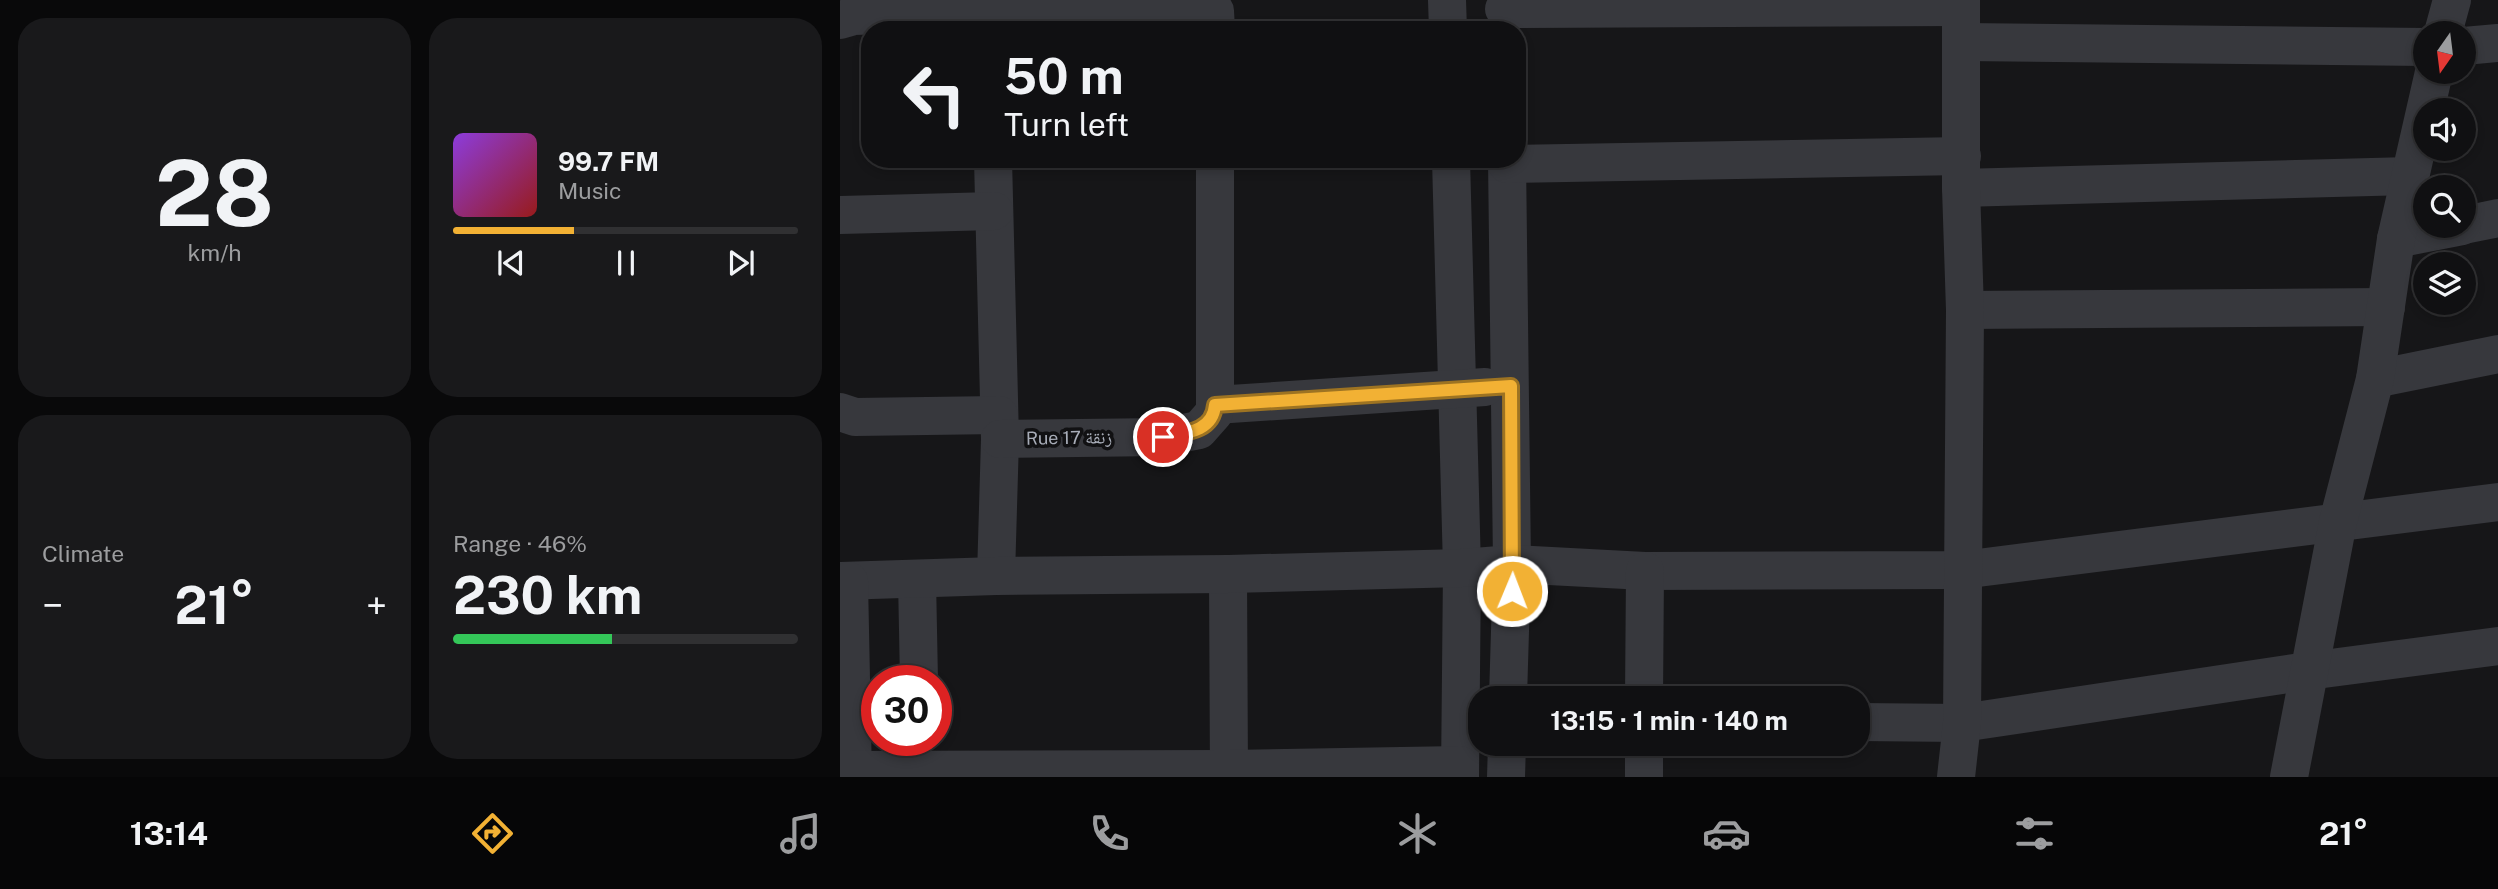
<!DOCTYPE html>
<meta charset="utf-8">
<style>
body{margin:0;font-family:"Public Sans","Noto Naskh Arabic",sans-serif;background:#19191b;color:#f1f3f6;height:100vh;display:flex;flex-direction:column;font-size:26px;white-space:nowrap}
*{box-sizing:border-box;margin:0}
p{font-size:23px;color:#9c9d9f}
.icon{flex:none;width:38px;height:38px;fill:none;stroke:currentColor;stroke-width:2;stroke-linecap:round;stroke-linejoin:round}
.map{position:relative;flex:1;overflow:hidden}
.side{display:flex;flex-direction:column;gap:18px;padding:18px;background:#09090a;width:840px}
.side>*{flex:none}
.guide{position:absolute;left:21px;top:21px;width:665px;height:147px;border-radius:28px;box-shadow:0 4px 10px #0003,0 0 0 2px #303032;background:#101012;color:#f1f3f6;overflow:hidden}
.needle{width:46px;rotate:194deg}
.controls{position:absolute;left:1573px;top:21px;display:grid;gap:14px}
.controls a{display:grid;place-items:center;width:63px;height:63px;border-radius:50%;background:#101012;box-shadow:0 4px 10px #0003,0 0 0 2px #303032;font-size:35px}
.speed{position:absolute;left:21px;top:665px;display:flex;gap:14px;font-size:35px;font-weight:700;text-align:center}
.speed>*{display:grid;place-content:center;width:91px;height:91px;border-radius:50%;background:#101012;box-shadow:0 4px 10px #0003,0 0 0 2px #303032;line-height:1}
.speed .limit{border:10px solid #d22;background:#fff;color:#111}
.pin{position:absolute;display:grid;place-items:center;width:60px;height:60px;color:#fff;margin:-30px;border:4px solid #fff;border-radius:50%;box-shadow:0 2px 7px #0007}
.me{position:absolute;width:77px;margin:-38px;rotate:1deg;stroke-linejoin:round;filter:drop-shadow(0 0 5px #0008)}
.turn{display:flex;align-items:center;gap:24px;height:147px;padding:0 28px;font-size:32px}
.turn .icon{width:91px;height:91px;stroke-width:2.5}
.turn b{display:block;font-size:49px;line-height:60px}
.big{font-size:52px;font-weight:700;line-height:1.1}
.side .card{flex:1;display:flex;flex-direction:column;justify-content:center;gap:10px;min-width:0;padding:0 24px;border-radius:28px;background:#19191b}
.side .dial{align-items:center;gap:0}
.dial b{font-size:91px;line-height:1}
.song{display:flex;align-items:center;gap:21px}
.cover{width:84px;height:84px;border-radius:10px;background:linear-gradient(135deg,hsl(270 70% 55%),hsl(0 70% 35%))}
.played{height:7px;border-radius:4px;background:linear-gradient(90deg,#f2b134 35%,#303032 35%)}
.keys{display:flex;justify-content:space-around;direction:ltr}
.heat{display:flex;justify-content:space-between;align-items:center;font-size:38px;direction:ltr}
.charge{height:10px;border-radius:5px;background:linear-gradient(90deg,#34c759 46%,#303032 0)}
.side .tiles{flex:1;display:grid;gap:18px;grid-template-columns:repeat(2,1fr)}
.trip{position:absolute;left:628px;top:686px;width:402px;height:70px;border-radius:28px;background:#101012;box-shadow:0 4px 10px #0003,0 0 0 2px #303032;font-weight:700;line-height:70px;text-align:center}
.dock{display:flex;height:112px;justify-content:space-around;align-items:center;background:#060607;color:#9c9d9f}
.dock .icon{width:49px;height:49px}
.dock .on{color:#f2b134}
.dock b{font-size:32px;color:#f1f3f6}
main{display:flex;flex:1;min-height:0}
.map>svg:first-child{display:block}
.lines{fill:none;stroke-linecap:round;stroke-linejoin:round}
.minor{stroke:#37383d;stroke-width:38}
.route-casing{stroke:#9d7322;stroke-width:18}
.route{stroke:#f2b134;stroke-width:12}
.labels{text-anchor:middle;stroke-width:7;stroke-linejoin:round;paint-order:stroke}
.street-label{font-size:18px;fill:#a8adb8;stroke:#111113}
</style>
<main>
<section class="side">
<div class="tiles">
<div class="card dial"><b>28</b><p>km/h</p></div>
<div class="card">
<div class="song"><i class="cover"></i><div><b>99.7 FM</b><p>Music</p></div></div>
<div class="played"></div>
<div class="keys"><svg class="icon" aria-label="previous" viewBox="0 0 24 24"><path d="M18 5L8 12l10 7zM5 5v14"/></svg><svg class="icon" aria-label="pause" viewBox="0 0 24 24"><path d="M8 5v14M16 5v14"/></svg><svg class="icon" aria-label="next" viewBox="0 0 24 24"><path d="M6 5l10 7-10 7zM19 5v14"/></svg></div>
</div>
<div class="card"><p>Climate</p>
<div class="heat"><a>−</a><b class="big">21°</b><a>+</a></div>
</div>
<div class="card"><p>Range · 46%</p><b class="big">230 km</b><div class="charge"></div></div>
</div>
</section>
<div class="map">
<svg width="1658" height="777" viewBox="0 0 1658 777">
<rect width="100%" height="100%" fill="#161618"/>
<g class="lines">
<g class="minor">
<polyline points="607,0 608,30"/>
<polyline points="664,9 1121,7"/>
<polyline points="0,20 14,16 359,5 369,6 375,11 376,30"/>
<polyline points="1603,33 1612,0"/>
<polyline points="1123,42 1586,47"/>
<polyline points="1624,46 1658,43"/>
<polyline points="153,159 160,439 156,576"/>
<polyline points="611,159 622,568 620,777"/>
<polyline points="667,159 672,564 668,698"/>
<polyline points="667,164 1122,156"/>
<polyline points="1121,188 1570,176"/>
<polyline points="0,215 154,211"/>
<polyline points="1624,225 1658,218"/>
<polyline points="1556,239 1622,226"/>
<polyline points="1125,310 1546,307"/>
<polyline points="1535,379 1658,354"/>
<polyline points="375,405 645,387"/>
<polyline points="0,412 15,417 159,415"/>
<polyline points="160,439 323,437 359,430 374,413 375,405 375,159"/>
<polyline points="388,574 389,777"/>
<polyline points="77,579 79,681"/>
<polyline points="0,581 156,576 388,574 622,568 672,564 805,571 1122,570 1658,502"/>
<polyline points="9,581 13,777"/>
<polyline points="804,698 805,571"/>
<polyline points="1018,722 1122,723 1468,671 1658,646"/>
<polyline points="0,770 389,769 620,765"/>
<polyline points="666,777 667,744"/>
<polyline points="804,777 804,744"/>
<polyline points="1116,777 1122,723 1125,310 1121,188 1121,0"/>
<polyline points="1449,777 1498,522 1535,379 1556,239 1594,72"/>
</g>
</g>
<g class="lines">
<g class="route-casing">
<path id="route" d="M323 437C345 433 373 432 375 405L671 386 672 591"/>
</g>
<use href="#route" class="route"/>
</g>
<g class="labels">
<g class="street-label">
<text transform="translate(229 438) rotate(-1)" y="6">Rue 17 زنقة</text>
</g>
</g>
</svg>
<div class="controls">
<a><svg class="needle" viewBox="-14 -14 28 28"><path d="M0-13l5 13h-10z" fill="#e53935"/><path d="M0 13l5-13h-10z" fill="#9c9d9f"/></svg></a>
<a><svg class="icon" aria-label="sound" viewBox="0 0 24 24"><path d="M4 9h4l5-4v14l-5-4H4zM17 9q2 3 0 6"/></svg></a>
<a><svg class="icon" aria-label="search" viewBox="0 0 24 24"><circle cx="10" cy="10" r="6"/><path d="M15 15l6 6"/></svg></a>
<a><svg class="icon" aria-label="layers" viewBox="0 0 24 24"><path d="M12 4l9 5-9 5-9-5zM3 14l9 5 9-5"/></svg></a>
</div>
<div class="speed"><div class="limit">30</div></div>
<div class="pin" style="left:323px;top:437px;background:#d93025"><svg class="icon" aria-label="arrive" viewBox="0 0 24 24"><path d="M6 21V4h12l-3 4 3 4H6"/></svg></div>
<svg class="me" style="left:672px;top:591px" viewBox="-20 -20 40 40"><circle r="17" fill="#f2b134" stroke="#fff" stroke-width="3"/><path d="M0-11L8 9 0 5-8 9z" fill="#fff"/></svg>
<div class="trip">13:15 · 1 min · 140 m</div>
<div class="guide">
<div class="turn"><svg class="icon" aria-label="left" viewBox="0 0 24 24"><path d="M17 20v-9H6M10 6l-5 5 5 5"/></svg><div><b>50 m</b>Turn left</div></div>
</div>
</div>
</main>
<nav class="dock">
<b>13:14</b>
<svg class="icon on" aria-label="directions" viewBox="0 0 24 24"><path d="M12 3l9 9-9 9-9-9zM9 14v-3h6M13 9l2 2-2 2"/></svg>
<svg class="icon" aria-label="music" viewBox="0 0 24 24"><path d="M9 18V5l10-2v13"/><circle cx="6" cy="18" r="3"/><circle cx="16" cy="16" r="3"/></svg>
<svg class="icon" aria-label="phone" viewBox="0 0 24 24"><path d="M5 4h4l2 5-3 2q2 4 5 5l2-3 5 2v4C11 20 4 13 5 4z"/></svg>
<svg class="icon" aria-label="climate" viewBox="0 0 24 24"><path d="M12 3v18M4 7l16 10M4 17L20 7"/></svg>
<svg class="icon" aria-label="car" viewBox="0 0 24 24"><path d="M5 17H2v-5l4-1 3-4h7l3 4 3 1v5h-3M9 17h6M6 11h13"/><circle cx="7" cy="17" r="2"/><circle cx="17" cy="17" r="2"/></svg>
<svg class="icon" aria-label="filters" viewBox="0 0 24 24"><path d="M4 7h16M4 17h16"/><circle cx="9" cy="7" r="2"/><circle cx="15" cy="17" r="2"/></svg>
<b>21°</b>
</nav>
